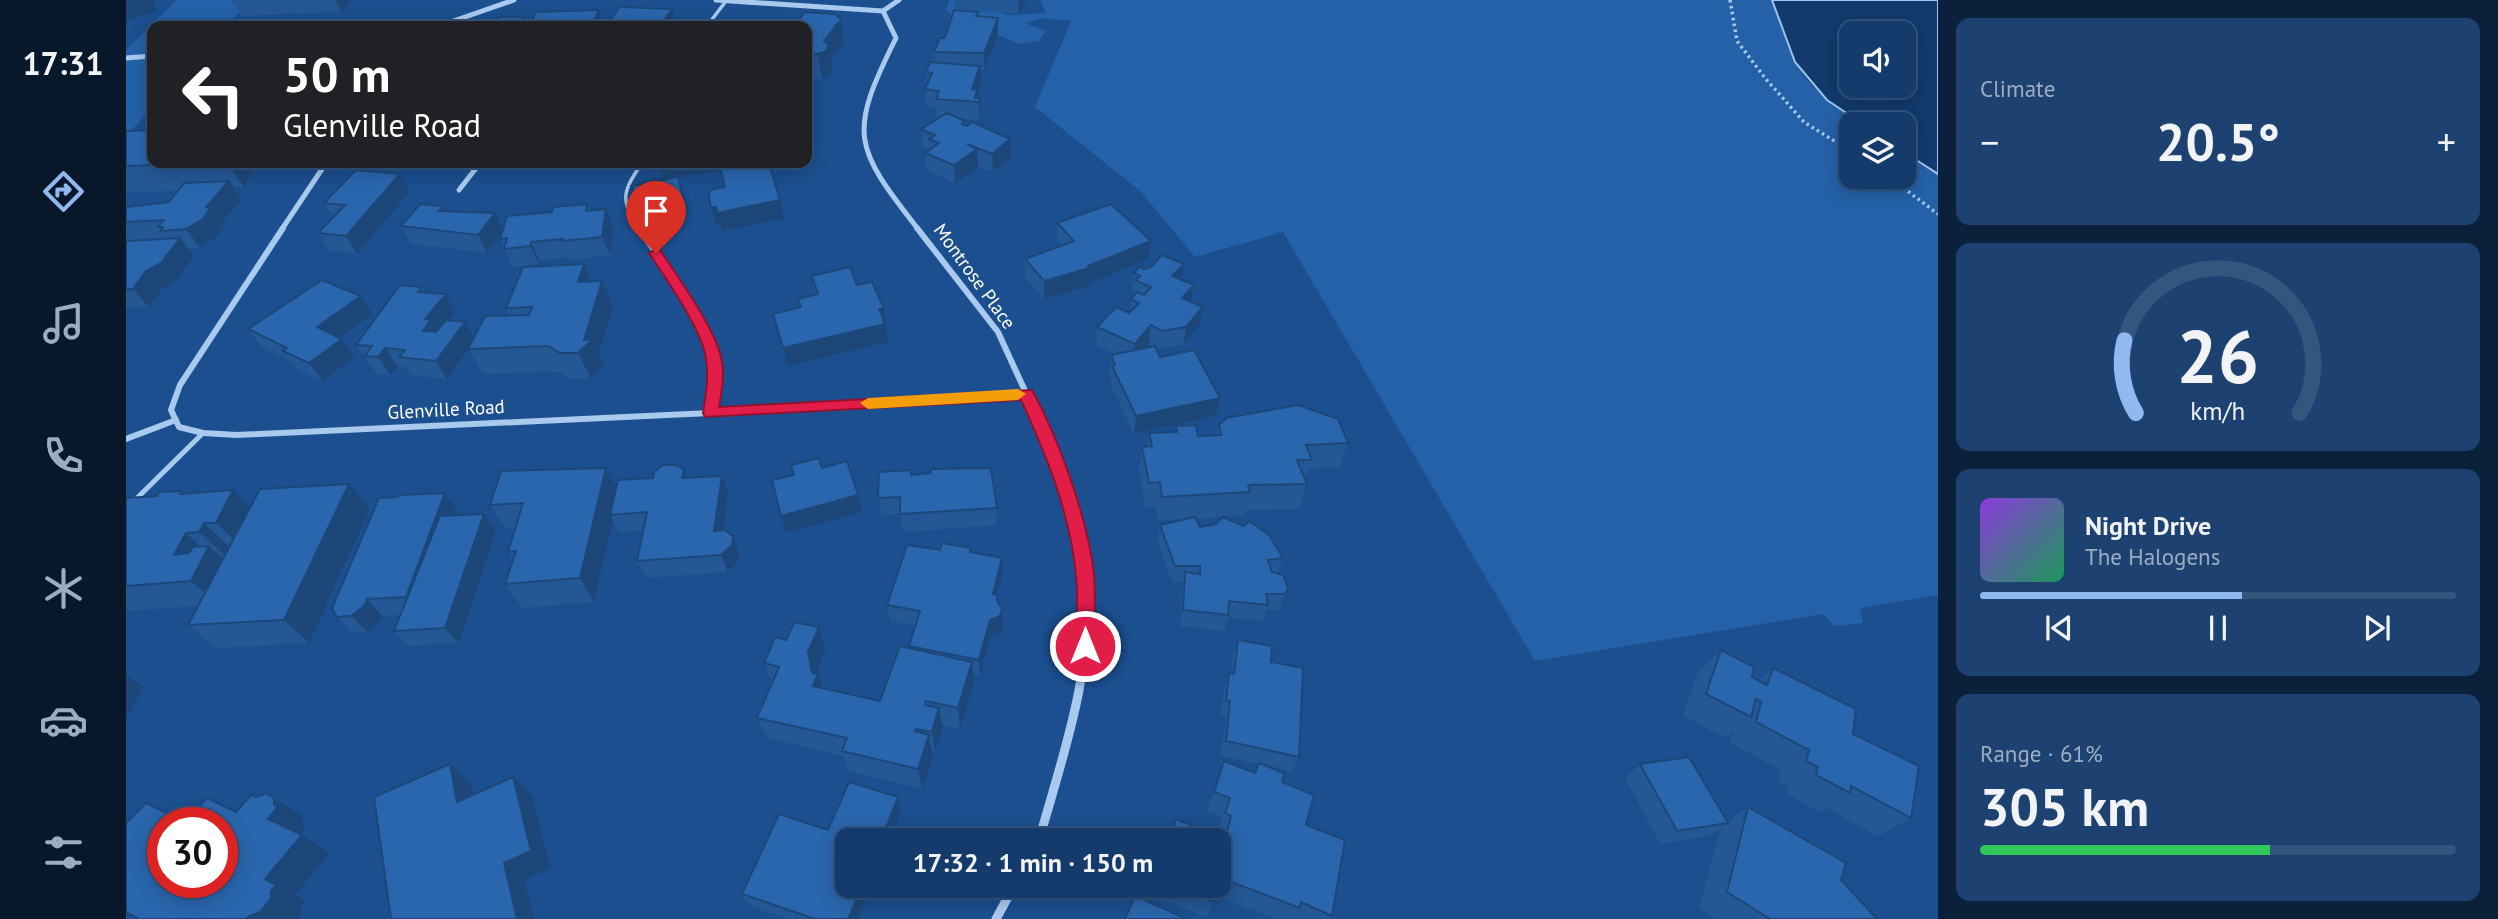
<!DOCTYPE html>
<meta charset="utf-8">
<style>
body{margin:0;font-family:"PT Sans",sans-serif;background:#1d4271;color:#f1f3f6;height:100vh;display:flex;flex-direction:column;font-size:26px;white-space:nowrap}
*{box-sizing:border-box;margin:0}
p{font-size:23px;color:#9dadc1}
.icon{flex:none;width:38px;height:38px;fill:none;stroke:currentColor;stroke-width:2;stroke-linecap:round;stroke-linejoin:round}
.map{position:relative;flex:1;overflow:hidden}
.panel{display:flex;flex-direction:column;gap:18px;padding:18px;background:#0b203b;width:560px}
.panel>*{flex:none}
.banner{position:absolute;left:21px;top:21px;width:665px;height:147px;border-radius:14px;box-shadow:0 4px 18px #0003,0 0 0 2px #33557e;background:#202124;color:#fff;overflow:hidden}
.fabs{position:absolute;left:1713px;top:21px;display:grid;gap:14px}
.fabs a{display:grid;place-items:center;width:77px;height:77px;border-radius:14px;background:#143b6b;box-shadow:0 4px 18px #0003,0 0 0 2px #33557e;font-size:35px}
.speed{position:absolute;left:21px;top:807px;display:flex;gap:14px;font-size:35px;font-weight:700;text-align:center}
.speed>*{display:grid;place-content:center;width:91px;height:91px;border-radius:50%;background:#143b6b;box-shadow:0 4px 18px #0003,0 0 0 2px #33557e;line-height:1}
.speed .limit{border:10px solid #d22;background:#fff;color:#111}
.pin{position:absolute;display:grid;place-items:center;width:60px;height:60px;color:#fff;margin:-72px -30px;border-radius:50% 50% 50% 0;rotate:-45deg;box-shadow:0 0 7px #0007}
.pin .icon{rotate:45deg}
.me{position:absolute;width:77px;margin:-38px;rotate:0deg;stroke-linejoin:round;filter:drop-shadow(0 0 5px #0008)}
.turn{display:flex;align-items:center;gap:24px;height:147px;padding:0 21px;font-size:32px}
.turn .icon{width:91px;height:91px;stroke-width:2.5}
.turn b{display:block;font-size:49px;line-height:60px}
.big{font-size:52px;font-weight:700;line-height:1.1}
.panel .widget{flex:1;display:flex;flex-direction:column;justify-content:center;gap:10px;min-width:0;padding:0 24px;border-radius:14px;background:#1d4271}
.panel .dial{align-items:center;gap:0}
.dial svg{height:182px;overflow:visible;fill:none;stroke:#33557e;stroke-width:7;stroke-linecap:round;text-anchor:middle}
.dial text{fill:#f1f3f6;stroke:none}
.song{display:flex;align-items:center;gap:21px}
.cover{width:84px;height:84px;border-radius:10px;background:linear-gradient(135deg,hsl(270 70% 55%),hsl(150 70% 35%))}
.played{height:7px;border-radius:4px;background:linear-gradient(90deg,#90b9f0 55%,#33557e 55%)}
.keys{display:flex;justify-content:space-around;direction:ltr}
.heat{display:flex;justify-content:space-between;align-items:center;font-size:38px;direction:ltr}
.charge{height:10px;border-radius:5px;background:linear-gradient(90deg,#34c759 61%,#33557e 0)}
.trip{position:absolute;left:709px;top:828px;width:396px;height:70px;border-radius:14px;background:#143b6b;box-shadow:0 4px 18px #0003,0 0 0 2px #33557e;font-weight:700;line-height:70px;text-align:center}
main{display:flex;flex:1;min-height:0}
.menu{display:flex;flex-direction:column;width:126px;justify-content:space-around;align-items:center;background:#08182b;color:#9dadc1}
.menu .icon{width:49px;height:49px}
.menu .current{color:#90b9f0}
.menu b{font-size:32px;color:#f1f3f6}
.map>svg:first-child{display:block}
.green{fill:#2461a8}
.water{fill:#123a6d;stroke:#9cc4f0;stroke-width:2;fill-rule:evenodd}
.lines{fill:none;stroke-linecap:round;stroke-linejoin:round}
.path{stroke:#a9c9ee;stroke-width:3.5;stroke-dasharray:2.5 3.5;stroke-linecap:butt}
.service-far1{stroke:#a9c9ee;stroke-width:3.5}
.service{stroke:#a9c9ee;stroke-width:5}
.minor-far2{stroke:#a9c9ee;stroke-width:5}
.minor-far1{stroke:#a9c9ee;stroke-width:6}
.minor{stroke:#a9c9ee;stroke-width:9}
.wall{fill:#245895;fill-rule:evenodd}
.shaded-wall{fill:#1d4779}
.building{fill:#2a66ad;stroke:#1d4779;stroke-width:2;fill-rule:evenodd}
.route{fill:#e11d48;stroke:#92132f;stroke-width:2}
.slow{fill:#f59e0b}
.labels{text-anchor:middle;stroke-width:7;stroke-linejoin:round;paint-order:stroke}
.street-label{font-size:19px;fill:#fff;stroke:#1b4f8f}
</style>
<main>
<nav class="menu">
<b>17:31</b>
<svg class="icon current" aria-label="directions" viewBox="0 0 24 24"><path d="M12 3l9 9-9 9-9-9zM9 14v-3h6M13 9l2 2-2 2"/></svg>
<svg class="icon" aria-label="music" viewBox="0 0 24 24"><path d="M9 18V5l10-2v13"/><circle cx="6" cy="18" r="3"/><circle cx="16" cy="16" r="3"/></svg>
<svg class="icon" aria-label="phone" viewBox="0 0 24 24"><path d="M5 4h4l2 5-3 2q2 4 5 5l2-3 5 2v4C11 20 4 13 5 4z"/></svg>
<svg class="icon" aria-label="climate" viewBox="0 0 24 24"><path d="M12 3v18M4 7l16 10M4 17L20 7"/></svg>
<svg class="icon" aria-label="car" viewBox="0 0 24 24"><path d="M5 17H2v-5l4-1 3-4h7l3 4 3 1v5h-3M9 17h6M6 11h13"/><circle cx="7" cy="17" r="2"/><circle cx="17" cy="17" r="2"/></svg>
<svg class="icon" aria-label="filters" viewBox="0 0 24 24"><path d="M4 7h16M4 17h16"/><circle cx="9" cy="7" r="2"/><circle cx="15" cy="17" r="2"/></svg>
</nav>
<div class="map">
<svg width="1812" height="919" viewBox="0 0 1812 919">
<rect width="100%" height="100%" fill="#1b4f8f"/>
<g class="green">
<polygon points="51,0 125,0 100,26 26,26 26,107 0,137 0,50"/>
<path d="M823 0H834L881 15 920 13 914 0H1646C1655 20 1659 43 1669 62 1683 90 1712 107 1737 124H1726V177H1778V152L1812 174V595L1734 608 1737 623 1709 626 1697 614 1409 661 1157 232 1069 257 1014 191 909 107 945 21 916 18 899 23 920 31 913 41 893 44 872 35 851 33 820 10Z"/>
</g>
<path class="water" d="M1646 0H1812V174L1778 152V124H1737L1701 100 1669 62ZM1726 33H1778V86H1726Z"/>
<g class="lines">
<g class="path">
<polyline points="1604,0 1611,41 1639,78 1678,122 1726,152"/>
<polyline points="1763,177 1812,214"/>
</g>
<g class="service-far1">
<polyline points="581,26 600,1"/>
<path d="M513 229C493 200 497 191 516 163"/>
</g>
<g class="service">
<path d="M512 228C539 268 590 331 590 381 590 391 586 403 584 413"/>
<polyline points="0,509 77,433"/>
</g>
<g class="minor-far2">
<polyline points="590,0 757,11"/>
<path d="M773 0 757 11 770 38C722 134 727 146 792 229"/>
<polyline points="313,26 388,0"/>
<polyline points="0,58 26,56"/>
<polyline points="333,190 354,163"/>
<polyline points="156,229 200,163"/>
</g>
<g class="minor-far1">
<polyline points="157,228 54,385 45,410 53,427 77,433 111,435 584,413 900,394"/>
<polyline points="791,228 872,332 921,439 949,529"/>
<polyline points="0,439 50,420"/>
</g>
<g class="minor">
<path d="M913 840C937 755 970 664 959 574 957 559 952 542 948 527"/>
<polyline points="870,919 888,886"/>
</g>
</g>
<g class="wall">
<polygon points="105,0 224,0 215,12 115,16"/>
<polygon points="829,0 901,0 893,14 830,9"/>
<polygon points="546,9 550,26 480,26"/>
<polygon points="410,12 478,26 405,26 404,24"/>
<polygon points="852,16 872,35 858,70 854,70 855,84 852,92 852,98 855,98 855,116 854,120 832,118 839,121 840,125 885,157 867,172 852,166 829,183 801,171 799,153 804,150 797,147 795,129 815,117 811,117 810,108 801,107 799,89 801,85 800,72 809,63 808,52 819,38"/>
<polygon points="715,19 718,43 706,60 707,70 704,76 696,79 681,77 681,26"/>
<polygon points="23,130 26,163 126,163 130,168 118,187 108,187 116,199 96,223 98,225 91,237 74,248 62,248 68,256 50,281 36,289 23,307 0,308 0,241 3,240 0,237 0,208 43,202 52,190 0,193 0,131"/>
<polygon points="400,163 431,163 429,165"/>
<polygon points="552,177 560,207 519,215 508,195 505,186"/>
<polygon points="284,192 231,254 204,251 192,233 207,217 198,203"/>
<polygon points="461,204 464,210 480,209 487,227 484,255 444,260 443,257 413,260 413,264 387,267 374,239 376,234 361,253 285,244 275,226 320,212 377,230 426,212"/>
<polygon points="931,223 1023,259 963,283 963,286 918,299 899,277 899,259 935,246 931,241"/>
<polygon points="458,264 465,282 487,307 473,353 479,365 465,378 446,379 435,372 357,374 343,349 321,379 285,375 279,367 272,366 265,375 251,374 230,345 296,287 299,292 320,294 330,312 323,321 348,338 384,315 380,308"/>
<polygon points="1058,264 1055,280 1068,285 1065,302 1074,325 1057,345 1034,349 1023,344 1019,348 1034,357 1094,398 1090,416 1008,434 984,384 985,376 983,373 985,355 990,354 970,345 971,327 1004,313 1005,299 1008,296 1008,292 1006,291 1008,273 1019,269"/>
<polygon points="686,276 731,285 758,308 762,342 662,366 647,314 675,308 672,299 690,295"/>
<polygon points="235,296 247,314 214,338 216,339 229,357 197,381 171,369 166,362 136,347 122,329"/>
<path d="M1093 425 1222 443 1213 468 1183 469 1179 480 1181 484 1173 509 1119 510 1117 516 1098 517 1157 558 1151 574 1162 588 1156 604 1153 610H1140L1137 621 1102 618 1098 631 1054 626 1057 582H1046L1032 542 1034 525 1061 519 1032 521 1030 507H1019L1013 471 1016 447 1021 446 1023 433 1049 432 1050 426 1072 436 1090 435ZM1096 517 1090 524 1074 527 1070 519Z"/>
<polygon points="480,468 490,488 561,478 602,493 597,530 613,553 612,562 602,572 520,578 511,561 517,530 493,532 487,520 468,602 396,608 379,584 387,559 382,552 389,529 380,529 364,505"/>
<polygon points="786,475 871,508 871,525 777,532 774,514 756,515 752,498"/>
<polygon points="55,491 59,494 125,508 244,509 183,643 90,648 62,625 72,606 0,611 0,498 31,496"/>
<polygon points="331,510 330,515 370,531 333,643 283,646 268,631 274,615 256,616 253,622 241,632 227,633 211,617"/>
<polygon points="845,548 846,552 877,574 872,595 877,625 875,632 865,636 854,675 847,674 848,684 834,729 816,725 817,729 809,752 806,752 807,755 796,789 723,771 717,756 641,738 631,718 646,683 638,663 700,649 690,673 697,688 754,701 783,648 783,646 789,626 764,621 761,605 814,550"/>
<polygon points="1112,640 1145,662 1173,757 1166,771 1135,764 1156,782 1180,825 1206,916 1204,919 1151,919 1090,896 1080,918 1031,897 1032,891 1028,889 1029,886 1092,886 1098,834 1092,832 1096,817 1081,811 1098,761 1129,773 1132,764 1095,756 1100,716 1095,715 1098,688 1103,673 1105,673 1107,655"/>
<polygon points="1595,650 1626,677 1632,680 1647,668 1727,734 1785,818 1752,836 1700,808 1694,812 1661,794 1663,787 1652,781 1655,770 1604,743 1608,731 1599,738 1557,716 1572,672"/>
<polygon points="1514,764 1601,822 1622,807 1715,880 1751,919 1591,919 1573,908 1595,828 1583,836 1534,844 1499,778"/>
<polygon points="772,797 775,811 764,840 721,840 721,886 738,886 735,892 739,902 732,919 663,919 624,906 616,894 702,830"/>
</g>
<g class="shaded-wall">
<polygon points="0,0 29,0 30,2 26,3 31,11 0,21"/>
<polygon points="209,0 224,0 215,12"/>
<polygon points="892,0 901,0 893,14"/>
<polygon points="546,9 550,26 537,26 536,23"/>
<polygon points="473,10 478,26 466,26"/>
<polygon points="398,17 402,26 394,26"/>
<polygon points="872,18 872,35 858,70 858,53"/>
<polygon points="715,19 718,43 706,60 707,70 704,76 696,79 692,54 698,41"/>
<polygon points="854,66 855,84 852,92 852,102 849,102 846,89"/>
<polygon points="855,98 855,116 854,120 853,102"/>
<polygon points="884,139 885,157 867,172 866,154"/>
<polygon points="851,149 852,167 829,183 828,165"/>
<polygon points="101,163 126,163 130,168 118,187"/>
<polygon points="522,163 640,163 537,180 534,170 525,172"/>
<polygon points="274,174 284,192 231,254 220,236"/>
<polygon points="552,177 560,207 519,215 516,205"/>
<polygon points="103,181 116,199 96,223 98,225 91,237 74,248 60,229"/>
<polygon points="654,200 658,218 596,231 595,225 591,226 585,208"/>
<polygon points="480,209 487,227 484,255 476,237"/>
<polygon points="369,213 378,231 361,253 352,235"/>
<polygon points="54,238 68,256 50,281 36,289 23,307 7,289 20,271"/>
<polygon points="1025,241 1023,259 963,283 963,286 918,299 918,281 962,266"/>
<polygon points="405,242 413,260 413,264 404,246"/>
<polygon points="458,264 469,290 452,282"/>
<polygon points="1058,264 1055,282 1046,276"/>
<polygon points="476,281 487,307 473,353 479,365 465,378 452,353 458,340"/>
<polygon points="1068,285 1065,303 1056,298"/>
<polygon points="320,294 330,312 313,333 297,331 299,319"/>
<polygon points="235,296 247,314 204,345 191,327"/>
<polygon points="1077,307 1074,325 1057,345 1060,327"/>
<polygon points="758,308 762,342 662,366 657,348 753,309"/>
<polygon points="339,322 349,340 321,379 310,361"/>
<polygon points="1025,325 1023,344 1007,362 1009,344"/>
<polygon points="216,339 229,357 197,381 183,363"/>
<polygon points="259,348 272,366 265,375 252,357"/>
<polygon points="1094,398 1090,416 1008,434 1010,416"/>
<polygon points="480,468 493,493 484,515 487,520 468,602 454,578"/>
<polygon points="558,469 565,487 556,478"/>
<polygon points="596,476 602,493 595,548 588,531"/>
<polygon points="223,484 244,509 183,643 158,620"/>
<polygon points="107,490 131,514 116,547 90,523"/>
<polygon points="319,493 331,510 294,614 280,597"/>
<polygon points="732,495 736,512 660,533 655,516"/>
<polygon points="358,514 370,531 333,643 319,628"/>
<polygon points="78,523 103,547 99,556 73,532"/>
<polygon points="60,533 80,552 83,546 109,570 92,604 65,581 48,555"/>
<polygon points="607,536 613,553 612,562 602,572 595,555"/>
<polygon points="876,558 877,574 867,611 867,594"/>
<polygon points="1162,588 1156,604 1153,610 1159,594"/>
<polygon points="241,599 256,616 253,622 241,632 225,616"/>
<polygon points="876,609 877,625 875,632 865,636 854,675 853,660 864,620"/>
<polygon points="693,627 700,649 690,674 692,674 699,695 687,686 686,673 682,652"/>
<polygon points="846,662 848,684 834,729 832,708"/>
<polygon points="0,675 18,687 0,720"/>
<polygon points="813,708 817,729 809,752 806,732"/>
<polygon points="803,735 807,755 796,789 792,769"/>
<polygon points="324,764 345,784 353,821 331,802"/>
<polygon points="387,777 406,796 424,868 399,880 408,919 391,919 378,863"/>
<polygon points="772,797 775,811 764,840 755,840"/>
<polygon points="148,798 177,816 177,823 180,825 171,837 142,819 148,805"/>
<polygon points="176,835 204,853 169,895 180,901 175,908 175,915 172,919 120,919 139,879"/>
<polygon points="728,886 738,886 735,892 739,902 732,919 722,919"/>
</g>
<g class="building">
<polygon points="494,7 546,9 536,23 510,22 507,26 480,26"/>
<polygon points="473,10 466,26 417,26 418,23 404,24 410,12"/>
<polygon points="828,10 852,12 850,16 872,18 858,53 808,52 814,38 819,38"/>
<polygon points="679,12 708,14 715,19 698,41 703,45 700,51 692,54 681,53 681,26 649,26 650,24 670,23"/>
<polygon points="373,17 398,17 394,26 338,26 343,22 367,23"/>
<polygon points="575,20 605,22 602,26 570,26"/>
<polygon points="804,62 854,66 846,89 851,90 849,98 855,98 853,102 810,99 813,91 799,89 806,73 800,72"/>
<polygon points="821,113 839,121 836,124 841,126 846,122 884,139 866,154 841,144 851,149 828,165 799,153 813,143 803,139 809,135 795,129"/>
<polygon points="26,130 26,163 72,163 0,166 0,131"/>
<polygon points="613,163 643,163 654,200 591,213 590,207 585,208 583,194 584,190 599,187 594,166"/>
<polygon points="230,170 274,174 220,236 192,233 219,205 198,203"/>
<polygon points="552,177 557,197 516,205 505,186"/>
<polygon points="103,181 80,207 85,207 77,219 60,229 35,231 37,227 32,227 38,220 0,222 0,207 43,202 58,183"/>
<polygon points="294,204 317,206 313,211 369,213 352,235 275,226"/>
<polygon points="461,204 460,211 480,209 476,237 436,241 437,239 405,242 404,246 378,249 381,238 374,239 381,216 426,212 427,207"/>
<polygon points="985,204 1025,241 962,266 964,268 918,281 899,259 948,241 931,223"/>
<polygon points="54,238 35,263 20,271 7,289 0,289 0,241"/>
<polygon points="1036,255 1058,264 1046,276 1068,285 1056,298 1077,307 1060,327 1036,331 1025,325 1009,344 971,327 990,307 1003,313 1013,303 1005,299 1011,292 1018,295 1025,287 1009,280 1014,276 1008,273 1013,267 1019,269 1025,267"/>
<polygon points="458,264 452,282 476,281 458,340 467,339 452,353 434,353 422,346 342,349 359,316 403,315 406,307 380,308 397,267"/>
<polygon points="724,267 731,285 746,282 758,308 753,309 759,324 657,348 647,314 675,307 672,299 692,294 686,276"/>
<polygon points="196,280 235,296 191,327 216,339 183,363 157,351 161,348 122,329"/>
<polygon points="274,285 296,287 292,292 320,294 299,319 305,320 297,331 310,332 320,320 339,322 310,361 273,357 279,350 259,348 252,357 239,356 246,346 230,345"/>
<polygon points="1029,346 1034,357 1068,350 1094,398 1010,416 986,366 989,365 985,355"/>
<polygon points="1172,405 1212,419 1222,443 1180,445 1186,460 1171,460 1181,484 1122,485 1124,492 1036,497 1034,482 1023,483 1016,447 1026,446 1023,433 1051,432 1050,426 1070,425 1072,436 1095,435 1093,425 1100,418"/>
<polygon points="693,458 696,468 721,461 732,495 655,516 646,480 668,475 665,465"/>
<polygon points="537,465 550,465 558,469 556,478 596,476 588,531 599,530 607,536 606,545 595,555 511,561 521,512 484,515 492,480 527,478 528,472"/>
<polygon points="480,468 454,578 379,584 390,551 382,552 397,503 364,505 375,471"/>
<polygon points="865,468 871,508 774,514 774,497 752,498 753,472 785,470 785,475 805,473 805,469"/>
<polygon points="223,484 158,620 62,625 134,489"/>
<polygon points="107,490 90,523 78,523 73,532 60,533 48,555 63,553 67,547 83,546 65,581 0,586 0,498 31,496 33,492 55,491 54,494"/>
<polygon points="319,493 280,597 241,599 238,606 225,616 211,617 206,608 253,498 272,497 273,495"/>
<polygon points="358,514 319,628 268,631 314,516"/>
<polygon points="1069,517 1074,527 1090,524 1097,517 1118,526 1123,521 1143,535 1157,558 1142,560 1146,572 1157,575 1162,588 1159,594 1140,594 1142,605 1103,601 1102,615 1057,610 1059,572 1074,574 1074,566 1049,566 1034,525"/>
<polygon points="816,543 845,548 844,552 876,558 867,594 872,595 871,600 876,609 874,616 864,620 853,660 783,646 794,611 761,605 781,545 814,550"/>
<polygon points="668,622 693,627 682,652 686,673 692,674 687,686 754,701 774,646 846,662 832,708 800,701 799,705 813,708 806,732 790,729 789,731 803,735 792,769 716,751 721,738 631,718 653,667 638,663 649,637 660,640"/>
<polygon points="1112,640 1146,646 1145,662 1177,668 1173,757 1100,741 1104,701 1100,700 1103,673 1108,674"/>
<polygon points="1595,650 1628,667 1626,677 1641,685 1647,668 1730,709 1727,734 1793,766 1785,818 1725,786 1724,793 1690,775 1692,767 1680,761 1683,750 1630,722 1635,702 1630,699 1625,717 1580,694"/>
<polygon points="1563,757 1602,823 1551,831 1514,764"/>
<polygon points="1098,761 1129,773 1133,763 1158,773 1156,782 1188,795 1180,825 1219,840 1206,916 1175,902 1174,908 1095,878 1087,902 1048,886 1092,886 1092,840 1043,840 1050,819 1099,840 1105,816 1099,813 1104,798 1088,792"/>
<polygon points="324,764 331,802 387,777 405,851 378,863 391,919 265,919 248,797"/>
<polygon points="723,782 772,797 755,840 721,840 721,886 728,886 727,888 734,891 722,919 689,919 616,894 653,814 702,830"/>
<path d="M140 793 148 798V805L152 807 142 819 176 835 139 879 150 885 145 891V899L134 912 123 916 120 919H13L0 912V823L20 803 59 822 81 798 110 812 125 795 131 797ZM37 822H96V882H37Z"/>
<polygon points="1622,807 1720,863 1715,880 1751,919 1644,919 1601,892"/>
<polygon points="1009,896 1061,919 999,919"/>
</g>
<path class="route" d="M530 249 534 250C552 277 588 327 595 357 599 373 596 390 593 407L906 390C933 439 962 519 968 575 970 598 968 623 968 646L965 652H952L950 646C950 623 953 599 950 576 945 516 920 454 895 400L579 417 577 413C580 394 583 377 580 359 576 329 540 279 523 253Z"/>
<polygon class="slow" points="892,389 900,394 892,400 742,409 734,403 742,398"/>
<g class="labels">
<g class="street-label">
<text transform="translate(849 276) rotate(54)" y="7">Montrose Place</text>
<text transform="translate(320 409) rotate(-3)" y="7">Glenville Road</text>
</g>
</g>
</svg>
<div class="fabs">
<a><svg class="icon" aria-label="sound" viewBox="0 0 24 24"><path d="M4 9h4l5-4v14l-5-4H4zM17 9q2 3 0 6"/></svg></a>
<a><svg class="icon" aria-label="layers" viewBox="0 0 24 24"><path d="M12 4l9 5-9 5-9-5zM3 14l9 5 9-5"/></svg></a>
</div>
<div class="speed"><div class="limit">30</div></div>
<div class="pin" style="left:530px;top:253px;background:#d93025"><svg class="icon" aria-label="arrive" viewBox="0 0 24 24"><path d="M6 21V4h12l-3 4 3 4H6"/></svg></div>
<svg class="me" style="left:959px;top:646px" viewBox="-20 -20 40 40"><circle r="17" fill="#e11d48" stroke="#fff" stroke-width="3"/><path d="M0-11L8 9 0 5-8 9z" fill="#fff"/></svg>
<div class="trip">17:32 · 1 min · 150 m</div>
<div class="banner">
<div class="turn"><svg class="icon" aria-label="left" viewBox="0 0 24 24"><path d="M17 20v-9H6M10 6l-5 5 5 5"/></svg><div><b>50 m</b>Glenville Road</div></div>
</div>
</div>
<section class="panel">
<div class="widget"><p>Climate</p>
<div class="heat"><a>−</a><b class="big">20.5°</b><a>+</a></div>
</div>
<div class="widget dial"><svg viewBox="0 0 100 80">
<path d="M14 69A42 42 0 1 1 86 69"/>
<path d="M14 69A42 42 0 0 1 9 37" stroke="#90b9f0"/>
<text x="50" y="56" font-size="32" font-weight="700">26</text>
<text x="50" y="72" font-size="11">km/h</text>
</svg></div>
<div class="widget">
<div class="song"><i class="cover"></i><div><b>Night Drive</b><p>The Halogens</p></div></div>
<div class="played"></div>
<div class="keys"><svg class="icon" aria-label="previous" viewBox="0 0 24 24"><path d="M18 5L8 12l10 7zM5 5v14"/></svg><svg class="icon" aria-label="pause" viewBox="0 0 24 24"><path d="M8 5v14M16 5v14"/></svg><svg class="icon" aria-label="next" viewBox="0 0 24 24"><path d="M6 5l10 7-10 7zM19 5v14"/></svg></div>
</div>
<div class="widget"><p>Range · 61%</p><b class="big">305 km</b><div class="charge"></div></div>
</section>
</main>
